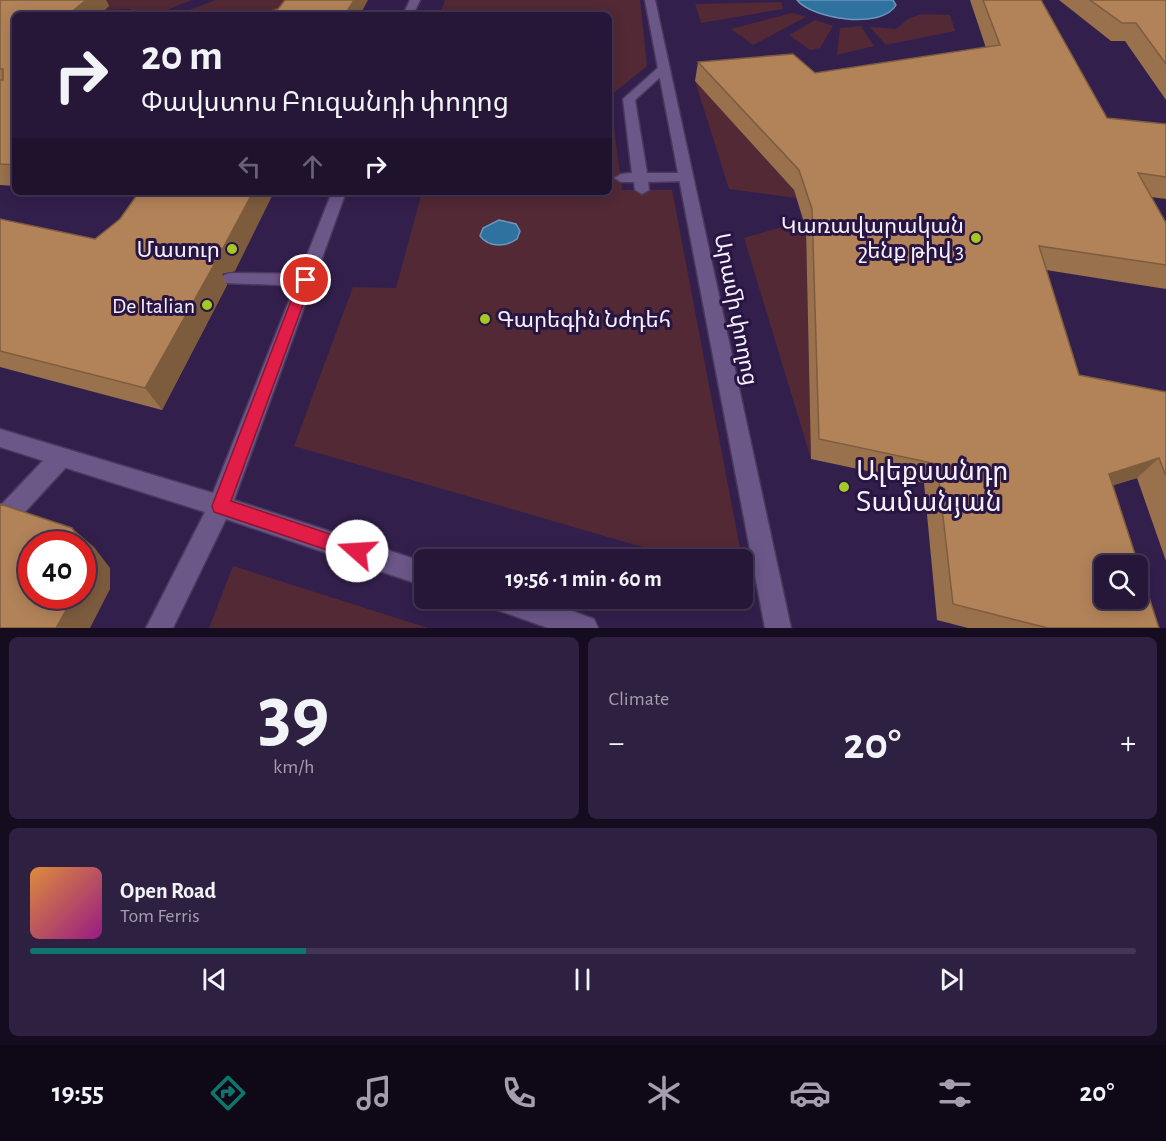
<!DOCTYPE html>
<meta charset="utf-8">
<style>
body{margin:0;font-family:"Alegreya Sans","Noto Sans Armenian",sans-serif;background:#2e2041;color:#f1f3f6;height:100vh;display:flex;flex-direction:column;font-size:22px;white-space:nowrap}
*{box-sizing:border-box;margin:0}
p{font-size:20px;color:#a49fae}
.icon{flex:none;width:33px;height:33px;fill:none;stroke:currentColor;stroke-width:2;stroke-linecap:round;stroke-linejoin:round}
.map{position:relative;height:628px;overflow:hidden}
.sheet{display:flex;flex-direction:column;gap:9px;padding:9px;background:#150d1f;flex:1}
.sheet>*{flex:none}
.top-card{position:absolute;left:12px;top:12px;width:600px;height:183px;border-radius:9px;box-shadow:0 3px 15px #0003,0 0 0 2px #423653;background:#261739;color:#f1f3f6;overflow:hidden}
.fabs{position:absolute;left:1094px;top:555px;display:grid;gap:12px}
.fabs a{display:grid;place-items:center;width:54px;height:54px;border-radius:9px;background:#261739;box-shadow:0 3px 15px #0003,0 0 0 2px #423653;font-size:30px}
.speed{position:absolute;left:18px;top:531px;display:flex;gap:12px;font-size:30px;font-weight:700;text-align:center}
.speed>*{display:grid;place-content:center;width:78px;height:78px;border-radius:50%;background:#261739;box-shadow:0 3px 15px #0003,0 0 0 2px #423653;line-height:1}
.speed .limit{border:9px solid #d22;background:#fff;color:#111}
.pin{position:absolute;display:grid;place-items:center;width:51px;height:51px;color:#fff;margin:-26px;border:3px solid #fff;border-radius:50%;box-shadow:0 2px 6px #0007}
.me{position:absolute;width:66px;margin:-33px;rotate:289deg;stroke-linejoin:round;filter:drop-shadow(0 0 4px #0008)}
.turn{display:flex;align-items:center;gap:21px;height:126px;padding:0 30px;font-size:27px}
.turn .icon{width:78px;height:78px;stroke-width:2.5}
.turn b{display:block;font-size:42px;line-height:51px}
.lanes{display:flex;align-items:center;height:57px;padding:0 30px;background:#0003;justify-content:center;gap:30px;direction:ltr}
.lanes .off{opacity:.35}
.big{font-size:45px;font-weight:600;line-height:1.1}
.sheet .tile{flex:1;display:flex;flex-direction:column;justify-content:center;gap:9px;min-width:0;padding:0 21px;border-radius:9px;background:#2e2041}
.sheet .dial{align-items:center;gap:0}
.dial b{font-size:78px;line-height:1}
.song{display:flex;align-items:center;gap:18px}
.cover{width:72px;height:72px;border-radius:9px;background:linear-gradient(135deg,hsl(30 70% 55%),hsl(310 70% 35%))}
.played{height:6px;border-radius:3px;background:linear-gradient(90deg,#0f766e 25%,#423653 25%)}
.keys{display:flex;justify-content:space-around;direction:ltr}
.heat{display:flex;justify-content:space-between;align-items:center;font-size:33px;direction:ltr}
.sheet .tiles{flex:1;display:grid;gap:9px;grid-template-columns:1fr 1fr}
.tile:last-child{grid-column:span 2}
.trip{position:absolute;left:414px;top:549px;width:339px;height:60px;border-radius:9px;background:#261739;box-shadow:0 3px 15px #0003,0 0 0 2px #423653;font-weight:600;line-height:60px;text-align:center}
.tabs{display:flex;height:96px;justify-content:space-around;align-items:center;background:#0f0917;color:#a49fae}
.tabs .icon{width:42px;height:42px}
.tabs .on{color:#0f766e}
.tabs b{font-size:27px;color:#f1f3f6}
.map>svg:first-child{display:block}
.green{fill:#522935}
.water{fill:#2f719f;stroke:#6a97bb;stroke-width:1.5}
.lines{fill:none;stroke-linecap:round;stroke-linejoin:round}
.lane-casing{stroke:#4b395d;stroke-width:3}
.secondary-casing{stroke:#4b395d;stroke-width:3}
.lane{fill:#6c5789;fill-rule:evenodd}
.secondary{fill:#6c5789;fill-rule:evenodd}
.wall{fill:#99714d}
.shaded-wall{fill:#7d5c3e}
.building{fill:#b28359;stroke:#7d5c3e;stroke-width:1.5;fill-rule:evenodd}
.route{fill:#e11d48;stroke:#92132f;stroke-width:1.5}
.poi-dot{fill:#a4c825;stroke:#291541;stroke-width:2}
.labels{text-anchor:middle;stroke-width:6;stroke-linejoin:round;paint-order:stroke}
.poi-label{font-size:22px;fill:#f4f0fc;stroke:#291541;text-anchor:end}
.street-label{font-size:22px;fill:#f4f0fc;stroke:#291541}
.near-poi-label{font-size:27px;fill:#f4f0fc;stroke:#291541;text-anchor:start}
</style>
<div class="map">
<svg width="1166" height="628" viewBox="0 0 1166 628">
<rect width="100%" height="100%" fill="#331f4c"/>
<g class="green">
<polygon points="75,0 192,0 167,10 141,14 129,9 64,11"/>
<polygon points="216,0 299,0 289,15 175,15"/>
<polygon points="445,0 640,0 647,66 610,96 622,190 672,190 742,559 684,559 294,446 353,287 396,288 422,192 609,192 609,15 440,15"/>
<polygon points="781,2 783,9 701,23 695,4"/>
<polygon points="792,13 806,17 753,45 731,29"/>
<polygon points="922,14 950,15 955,31 886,45 870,27 896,29 908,19"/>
<polygon points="815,20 833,26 820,48 810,50 789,35"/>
<polygon points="861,26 874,46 837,55 840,28"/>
<polygon points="695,81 794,190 796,198 729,189"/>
<polygon points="803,221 806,229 811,459 744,238"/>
<polygon points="233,566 428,628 209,628"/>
</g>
<g class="water">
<path d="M797 0H893L896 5C882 30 812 19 797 0Z"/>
<path d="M499 220 516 224 520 231 517 239C506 247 489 248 480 236L483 228Z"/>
</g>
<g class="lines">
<g class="lane-casing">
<g id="lane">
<polygon points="664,65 668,66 668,70 635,100 647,173 686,173 693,177 686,181 648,182 649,190 642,194 635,190 634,182 621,182 614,178 621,174 632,173 623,99 660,66"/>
<polygon points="230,273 306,274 312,276 315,280 312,284 306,286 224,283 221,279 224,275"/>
<polygon points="61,448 69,450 72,457 69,464 13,525 5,528 0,526 0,506 53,450"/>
</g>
</g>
<g class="secondary-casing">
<g id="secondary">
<polygon points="410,0 420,0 413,15 403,15"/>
<polygon points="645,0 655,0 791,628 765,628"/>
<polygon points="332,192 346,192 234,500 424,562 424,586 226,519 173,628 146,628 205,512 0,447 0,429 213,493"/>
<polygon points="486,598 537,598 594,619 598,628 548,628 489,607"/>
</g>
</g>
<use href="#lane" class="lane"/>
<use href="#secondary" class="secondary"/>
</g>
<g class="wall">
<polygon points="0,0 106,0 109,6 15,15 15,186 0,185"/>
<polygon points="970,0 1041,0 1107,118 1166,124 1166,199 1151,197 1166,223 1166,289 1046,270 1079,375 1166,392 1166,561 1137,478 1113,485 1159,628 968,628 937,620 924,483 811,459 806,229 794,190 695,81 698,62 815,73 986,48"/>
<polygon points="1059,0 1166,0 1166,100 1125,41 1111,41"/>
<polygon points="0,219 95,239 120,219 235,271 223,273 222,275 227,285 162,410 0,367"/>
</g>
<g class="shaded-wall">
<polygon points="86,0 106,0 109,6 100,15 68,15"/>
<polygon points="354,0 368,0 360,15 345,15"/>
<polygon points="253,192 274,192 235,271 223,273 222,275 227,285 162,410 145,388 207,255"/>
<polygon points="1159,458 1137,478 1089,493 1109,474"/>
<polygon points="72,528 94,547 110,568 110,589 90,628 56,628 74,596 82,596 82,580"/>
</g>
<g class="building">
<polygon points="0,0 86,0 68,15 15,15 15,165 0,164 0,80 3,80 3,69 0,69"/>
<polygon points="285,0 354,0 345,15 256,15 278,9"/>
<path d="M983 0H1041L1107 118 1166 124V177L1138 173 1166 223V265L1039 246 1079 375 1166 392V476L1159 458 1109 474 1159 628H1048L953 604 937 464 819 439 812 209 799 170 698 62 793 54 815 73 1000 45ZM1104 566H1137V598H1104Z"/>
<polygon points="1090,0 1166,0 1166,64 1136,23 1122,23"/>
<polygon points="139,192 253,192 223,248 211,250 207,255 210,262 215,263 145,388 0,351 0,219 95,239 120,219"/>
<polygon points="0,504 72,528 87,550 88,571 82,580 82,544 32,544 32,596 74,596 56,628 0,628"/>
</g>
<polygon class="route" points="306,275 312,280 231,501 363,545 366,551 363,558 357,560 220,514 214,512 212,506 299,280"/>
<g class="poi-dot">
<circle cx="976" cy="238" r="6"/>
<circle cx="232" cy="249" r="6"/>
<circle cx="207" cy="305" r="6"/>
<circle cx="485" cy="319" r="6"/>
<circle cx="844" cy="487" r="6"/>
</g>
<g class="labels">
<g class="poi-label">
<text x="964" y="233">Կառավարական<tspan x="964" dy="25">շենք թիվ 3</tspan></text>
<text x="220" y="257">Մասուր</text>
<text x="195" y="313">De Italian</text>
<text x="497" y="327" text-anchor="start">Գարեգին Նժդեհ</text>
</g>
<g class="street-label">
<text transform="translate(737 309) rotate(79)" y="8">Արամի փողոց</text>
</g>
<g class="near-poi-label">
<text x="856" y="480">Ալեքսանդր<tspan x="856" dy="31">Տամանյան</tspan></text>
</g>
</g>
</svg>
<div class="fabs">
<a><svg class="icon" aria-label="search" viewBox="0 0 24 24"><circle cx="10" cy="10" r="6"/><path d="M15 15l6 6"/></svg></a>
</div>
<div class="speed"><div class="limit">40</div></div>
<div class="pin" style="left:306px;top:280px;background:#d93025"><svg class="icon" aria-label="arrive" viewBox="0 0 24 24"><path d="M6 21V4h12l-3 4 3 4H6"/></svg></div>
<svg class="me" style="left:357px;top:551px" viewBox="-20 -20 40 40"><circle r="19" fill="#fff"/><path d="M0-13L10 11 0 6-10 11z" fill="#e11d48"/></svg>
<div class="trip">19:56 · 1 min · 60 m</div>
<div class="top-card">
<div class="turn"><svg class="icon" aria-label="right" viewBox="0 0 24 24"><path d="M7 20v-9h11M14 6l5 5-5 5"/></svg><div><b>20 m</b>Փավստոս Բուզանդի փողոց</div></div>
<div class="lanes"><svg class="icon off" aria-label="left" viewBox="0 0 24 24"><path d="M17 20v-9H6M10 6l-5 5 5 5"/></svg><svg class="icon off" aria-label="ahead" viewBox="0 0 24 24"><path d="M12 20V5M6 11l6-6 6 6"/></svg><svg class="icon" aria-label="right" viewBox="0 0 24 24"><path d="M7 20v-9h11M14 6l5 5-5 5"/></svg></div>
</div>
</div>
<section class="sheet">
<div class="tiles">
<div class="tile dial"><b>39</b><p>km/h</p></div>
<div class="tile"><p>Climate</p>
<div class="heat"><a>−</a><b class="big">20°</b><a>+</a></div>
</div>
<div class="tile">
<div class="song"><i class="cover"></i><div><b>Open Road</b><p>Tom Ferris</p></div></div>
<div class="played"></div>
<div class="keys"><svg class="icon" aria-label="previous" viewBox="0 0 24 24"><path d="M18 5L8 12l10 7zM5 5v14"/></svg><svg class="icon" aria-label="pause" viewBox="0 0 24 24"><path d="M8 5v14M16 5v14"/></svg><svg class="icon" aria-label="next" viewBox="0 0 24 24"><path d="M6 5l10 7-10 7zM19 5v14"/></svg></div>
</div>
</div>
</section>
<nav class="tabs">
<b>19:55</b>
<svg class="icon on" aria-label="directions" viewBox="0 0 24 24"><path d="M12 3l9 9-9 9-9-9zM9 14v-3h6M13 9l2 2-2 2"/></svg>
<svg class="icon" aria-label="music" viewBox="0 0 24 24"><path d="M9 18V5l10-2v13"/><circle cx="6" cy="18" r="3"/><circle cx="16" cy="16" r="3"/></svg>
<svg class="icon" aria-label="phone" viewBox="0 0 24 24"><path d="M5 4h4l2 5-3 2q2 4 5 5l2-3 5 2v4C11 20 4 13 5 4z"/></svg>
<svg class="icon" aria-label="climate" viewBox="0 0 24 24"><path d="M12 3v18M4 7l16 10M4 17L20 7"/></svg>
<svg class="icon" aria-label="car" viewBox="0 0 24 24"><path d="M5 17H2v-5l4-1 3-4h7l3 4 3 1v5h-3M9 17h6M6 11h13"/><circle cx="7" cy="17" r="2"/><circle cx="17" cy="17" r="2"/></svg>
<svg class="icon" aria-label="filters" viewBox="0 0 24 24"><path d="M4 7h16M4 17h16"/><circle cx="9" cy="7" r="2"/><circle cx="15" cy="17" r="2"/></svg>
<b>20°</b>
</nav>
